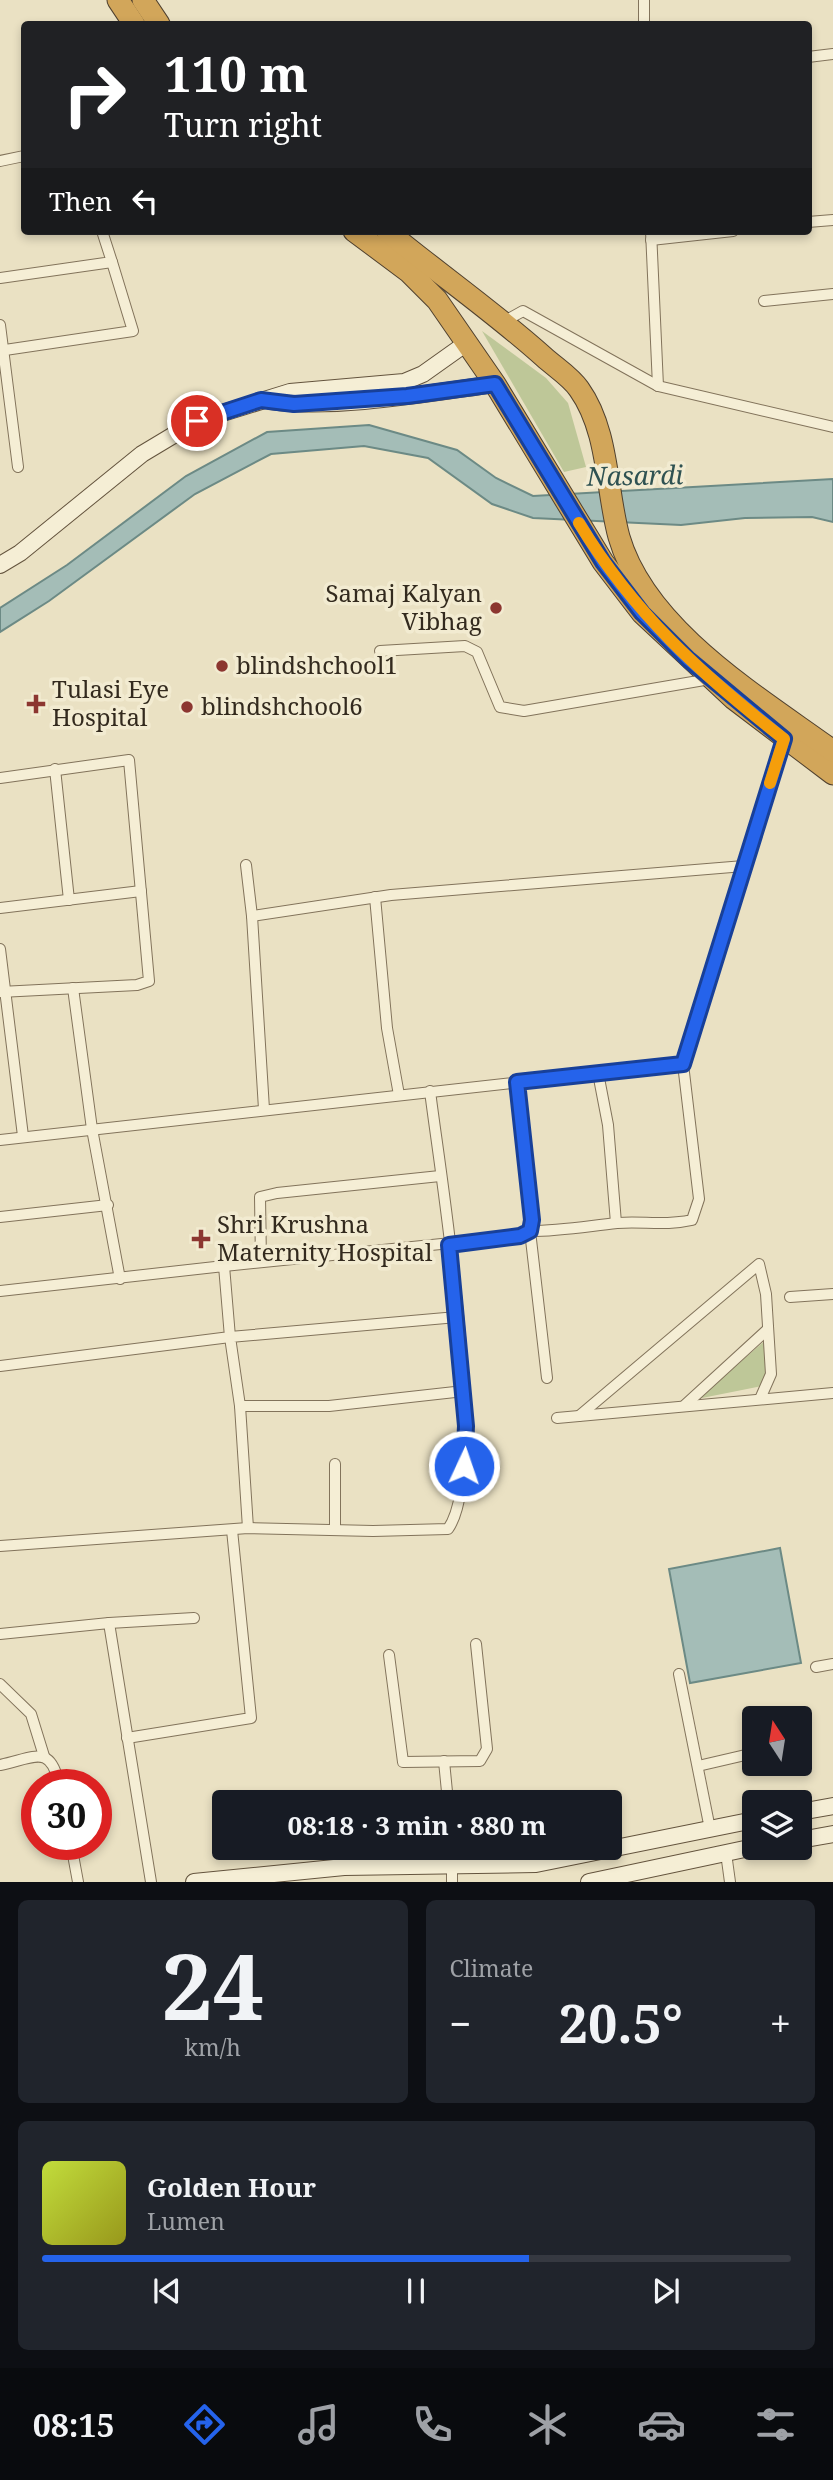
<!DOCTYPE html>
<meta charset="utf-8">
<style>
body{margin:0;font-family:"Noto Serif",serif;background:#20242c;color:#f1f3f6;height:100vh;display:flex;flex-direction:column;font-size:26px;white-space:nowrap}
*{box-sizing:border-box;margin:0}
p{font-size:23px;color:#9ea1a6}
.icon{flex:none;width:38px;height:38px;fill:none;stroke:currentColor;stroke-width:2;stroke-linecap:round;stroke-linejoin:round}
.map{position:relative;height:1882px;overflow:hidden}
.drawer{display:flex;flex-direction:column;gap:18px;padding:18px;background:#0d0f14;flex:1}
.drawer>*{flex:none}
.top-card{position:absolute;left:21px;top:21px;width:791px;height:214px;border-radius:7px;box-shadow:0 4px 10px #0003;background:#202124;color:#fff;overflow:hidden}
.needle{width:46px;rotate:348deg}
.fabs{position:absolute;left:742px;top:1706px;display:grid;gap:14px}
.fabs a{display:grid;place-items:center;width:70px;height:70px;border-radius:7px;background:#171b24;box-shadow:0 4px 10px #0003;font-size:35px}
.speed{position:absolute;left:21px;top:1769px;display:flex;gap:14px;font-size:35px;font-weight:700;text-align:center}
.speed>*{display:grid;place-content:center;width:91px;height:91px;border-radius:50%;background:#171b24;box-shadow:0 4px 10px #0003;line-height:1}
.speed .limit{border:10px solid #d22;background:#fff;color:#111}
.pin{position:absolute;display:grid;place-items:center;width:60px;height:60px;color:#fff;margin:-30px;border:4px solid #fff;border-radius:50%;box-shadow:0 2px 7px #0007}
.me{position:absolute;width:77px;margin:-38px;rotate:3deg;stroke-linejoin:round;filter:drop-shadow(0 0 5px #0008)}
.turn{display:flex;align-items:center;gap:24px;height:147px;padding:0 28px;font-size:32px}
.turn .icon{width:91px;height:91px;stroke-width:2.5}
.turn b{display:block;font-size:49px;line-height:60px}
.then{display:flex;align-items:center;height:66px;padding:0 28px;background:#0003;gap:14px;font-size:26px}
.big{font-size:52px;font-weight:700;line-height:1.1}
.drawer .tile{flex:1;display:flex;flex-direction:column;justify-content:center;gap:10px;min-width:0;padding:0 24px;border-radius:10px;background:#20242c}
.drawer .dial{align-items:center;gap:0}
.dial b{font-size:91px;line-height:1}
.song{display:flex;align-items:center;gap:21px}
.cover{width:84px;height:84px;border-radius:10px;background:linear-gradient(135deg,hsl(70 70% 55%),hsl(60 70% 35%))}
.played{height:7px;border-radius:4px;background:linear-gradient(90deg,#2563eb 65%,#363941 65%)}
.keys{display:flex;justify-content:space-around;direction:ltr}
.heat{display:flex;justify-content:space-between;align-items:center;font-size:38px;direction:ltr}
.drawer .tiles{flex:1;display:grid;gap:18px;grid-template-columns:1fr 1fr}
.tile:last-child{grid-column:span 2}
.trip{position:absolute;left:212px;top:1790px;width:410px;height:70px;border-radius:7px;background:#171b24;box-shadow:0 4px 10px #0003;font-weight:700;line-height:70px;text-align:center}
.tab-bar{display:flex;height:112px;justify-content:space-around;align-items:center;background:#090b0e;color:#9ea1a6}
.tab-bar .icon{width:49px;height:49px}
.tab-bar .on{color:#2563eb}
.tab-bar b{font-size:32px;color:#f1f3f6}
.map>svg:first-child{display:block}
.green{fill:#bec798}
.water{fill:#a4bdb7;stroke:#6c8a85;stroke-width:2}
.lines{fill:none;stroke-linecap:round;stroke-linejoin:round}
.street-casing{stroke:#82735b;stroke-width:12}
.secondary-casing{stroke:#64543e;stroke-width:18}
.highway-casing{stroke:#50412f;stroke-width:23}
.street{stroke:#f5eed5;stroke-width:10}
.secondary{stroke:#f5eed5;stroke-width:16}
.highway{stroke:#d2a65a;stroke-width:21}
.route-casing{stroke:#184099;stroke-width:18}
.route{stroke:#2563eb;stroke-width:12}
.slow{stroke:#f59e0b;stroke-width:12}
.poi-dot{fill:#8c3630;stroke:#f2ebd1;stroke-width:2.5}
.labels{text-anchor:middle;stroke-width:7;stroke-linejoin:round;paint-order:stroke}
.poi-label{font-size:24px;fill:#332a1e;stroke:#f2ebd1;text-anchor:start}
.water-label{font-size:26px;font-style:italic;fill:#2f5252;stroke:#f2ebd1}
</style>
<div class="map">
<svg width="833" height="1882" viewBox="0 0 833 1882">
<rect width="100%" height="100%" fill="#eae1c3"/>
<g class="green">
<polygon points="482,331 546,378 568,403 586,467 564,472"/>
<polygon points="768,1338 767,1380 762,1386 697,1399"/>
</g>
<g class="water">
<polygon points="369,425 457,450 496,478 533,496 833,479 833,522 812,517 745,518 681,525 533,518 492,504 428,458 364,446 271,454 195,494 49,601 0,632 0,608 67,565 186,476 267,432"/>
<polygon points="780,1548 801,1663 690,1683 669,1569"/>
</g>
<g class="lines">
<g class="street-casing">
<g id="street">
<polyline points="644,24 644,0"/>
<polyline points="808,57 833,54"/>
<polyline points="0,161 24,156"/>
<polyline points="808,222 833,220"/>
<polyline points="651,231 658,386"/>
<polyline points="651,240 733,231"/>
<polyline points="0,278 112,262 102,231"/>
<polyline points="764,301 833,294"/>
<polyline points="503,322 523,311 658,386 833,427"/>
<polyline points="0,325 18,467"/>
<polyline points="5,350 133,331 112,262"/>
<polyline points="380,651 465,646 477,652 500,707 524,711 710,679"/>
<polyline points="55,769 69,900"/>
<polyline points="0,778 129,760 149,981 137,985 0,992"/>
<polyline points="246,865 252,916 264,1109"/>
<polyline points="375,897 387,1028 399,1095"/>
<polyline points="0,908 141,891"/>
<polyline points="252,916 391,895 744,866"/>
<polyline points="0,949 23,1136"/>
<polyline points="73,988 92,1129 120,1279"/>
<polyline points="598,1073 608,1125 616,1223"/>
<polyline points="0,1140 683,1064 785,737"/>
<polyline points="0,1217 108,1205"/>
<polyline points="261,1262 260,1197 277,1193 440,1176"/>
<polyline points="224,1266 520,1236 530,1231 532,1220 517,1082"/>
<polyline points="0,1291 224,1266 230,1337 0,1366"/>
<polyline points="790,1297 833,1294"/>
<path d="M547 1378 530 1231C560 1231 588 1226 617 1223 643 1221 666 1226 692 1220L699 1199 683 1064"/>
<polyline points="685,1405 768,1329"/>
<polyline points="240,1406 329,1406 464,1391"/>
<polyline points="579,1416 759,1264 766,1294 771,1374 760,1399"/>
<polyline points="557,1418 833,1393"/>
<polyline points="335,1464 335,1530"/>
<polyline points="248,1528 240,1406 230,1337 457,1317"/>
<path d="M0 1546 248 1528 373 1531 448 1529C490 1470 440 1173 430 1091"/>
<polyline points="109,1623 194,1618"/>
<polyline points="0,1634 109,1623 151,1882"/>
<polyline points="389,1655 403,1762 480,1761 487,1749 476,1644"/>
<polyline points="816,1667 833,1664"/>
<polyline points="679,1674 710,1829"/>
<polyline points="0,1684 31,1714 44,1756"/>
<polyline points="127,1738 251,1718 232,1530"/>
<polyline points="444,1761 448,1802"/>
<path d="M0 1765C34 1758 51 1743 59 1785"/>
<polyline points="698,1766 754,1753"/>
<polyline points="71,1844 78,1882"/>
<polyline points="452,1848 452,1882"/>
<polyline points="726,1853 730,1882"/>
</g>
</g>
<g class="secondary-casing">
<g id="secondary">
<path d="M271 401C336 410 429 393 495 384"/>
<polyline points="0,565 20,553 142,454 197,421 290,392 404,382 423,374 468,342"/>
<polyline points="800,1812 833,1806"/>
<polyline points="800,1840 833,1834"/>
<polyline points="194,1882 344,1867 536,1864 754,1820"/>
<polyline points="589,1882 754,1847"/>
</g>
</g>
<g class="highway-casing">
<g id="highway">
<polyline points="118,0 134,24"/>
<polyline points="143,0 159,24"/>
<polyline points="354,231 409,272 437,300 495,384 603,562 642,613 734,699 833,774"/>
<path d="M387 231C439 274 494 312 544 357 555 367 571 377 579 389 609 431 606 490 619 537 646 630 759 697 833 751"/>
</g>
</g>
<use href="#street" class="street"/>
<use href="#secondary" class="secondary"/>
<use href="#highway" class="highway"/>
</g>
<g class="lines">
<g class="route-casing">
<polyline id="route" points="197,421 261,400 294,404 407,396 495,384 603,562 642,613 689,660 784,739 683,1064 517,1082 532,1220 530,1231 520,1236 449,1245 466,1426 464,1466"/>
</g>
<use href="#route" class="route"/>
<path class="slow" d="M579 523C635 615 700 673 784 739L770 783"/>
</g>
<g class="poi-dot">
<circle cx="496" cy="608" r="7"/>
<circle cx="222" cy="666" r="7"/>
<path d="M32.5 693.5h7v7h7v7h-7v7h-7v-7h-7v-7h7z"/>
<circle cx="187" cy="707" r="7"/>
<path d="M197.5 1228.5h7v7h7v7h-7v7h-7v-7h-7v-7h7z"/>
</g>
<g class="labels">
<g class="poi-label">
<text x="482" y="602" text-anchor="end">Samaj Kalyan<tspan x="482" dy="28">Vibhag</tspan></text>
<text x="236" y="674">blindshchool1</text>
<text x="52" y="698">Tulasi Eye<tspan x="52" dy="28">Hospital</tspan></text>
<text x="201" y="715">blindshchool6</text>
<text x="217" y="1233">Shri Krushna<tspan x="217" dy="28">Maternity Hospital</tspan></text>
</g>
<g class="water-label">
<text transform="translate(635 476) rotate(-1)" y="9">Nasardi</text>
</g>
</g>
</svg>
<div class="fabs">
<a><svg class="needle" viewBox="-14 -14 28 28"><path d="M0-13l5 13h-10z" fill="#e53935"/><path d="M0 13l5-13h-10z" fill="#9ea1a6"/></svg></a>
<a><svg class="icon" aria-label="layers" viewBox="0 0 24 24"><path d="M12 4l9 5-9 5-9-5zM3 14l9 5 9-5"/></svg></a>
</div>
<div class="speed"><div class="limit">30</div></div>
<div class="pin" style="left:197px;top:421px;background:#d93025"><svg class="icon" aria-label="arrive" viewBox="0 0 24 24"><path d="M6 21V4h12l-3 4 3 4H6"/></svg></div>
<svg class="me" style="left:464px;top:1466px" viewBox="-20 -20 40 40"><circle r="17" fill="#2563eb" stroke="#fff" stroke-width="3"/><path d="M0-11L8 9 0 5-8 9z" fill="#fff"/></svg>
<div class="trip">08:18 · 3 min · 880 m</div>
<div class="top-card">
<div class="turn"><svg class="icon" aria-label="right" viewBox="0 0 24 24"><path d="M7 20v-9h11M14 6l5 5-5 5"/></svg><div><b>110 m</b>Turn right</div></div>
<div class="then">Then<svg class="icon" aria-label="left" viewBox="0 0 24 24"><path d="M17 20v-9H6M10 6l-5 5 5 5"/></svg></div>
</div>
</div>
<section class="drawer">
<div class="tiles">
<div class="tile dial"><b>24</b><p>km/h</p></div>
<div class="tile"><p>Climate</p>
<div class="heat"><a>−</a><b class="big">20.5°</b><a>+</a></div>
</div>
<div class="tile">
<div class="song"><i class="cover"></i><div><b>Golden Hour</b><p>Lumen</p></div></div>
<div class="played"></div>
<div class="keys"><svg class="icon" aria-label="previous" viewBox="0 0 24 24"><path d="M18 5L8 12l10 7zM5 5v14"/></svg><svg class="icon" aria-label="pause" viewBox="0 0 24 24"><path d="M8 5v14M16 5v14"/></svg><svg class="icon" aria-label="next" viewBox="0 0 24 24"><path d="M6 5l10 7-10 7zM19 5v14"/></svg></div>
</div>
</div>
</section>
<nav class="tab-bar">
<b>08:15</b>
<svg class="icon on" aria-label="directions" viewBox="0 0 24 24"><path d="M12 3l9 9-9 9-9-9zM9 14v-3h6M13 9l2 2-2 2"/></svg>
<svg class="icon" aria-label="music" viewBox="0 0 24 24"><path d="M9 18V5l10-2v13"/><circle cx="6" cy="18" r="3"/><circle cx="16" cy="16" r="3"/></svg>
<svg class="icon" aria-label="phone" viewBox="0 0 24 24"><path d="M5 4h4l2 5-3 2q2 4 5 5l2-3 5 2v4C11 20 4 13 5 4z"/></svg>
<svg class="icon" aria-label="climate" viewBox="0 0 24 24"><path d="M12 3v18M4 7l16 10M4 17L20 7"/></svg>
<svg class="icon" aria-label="car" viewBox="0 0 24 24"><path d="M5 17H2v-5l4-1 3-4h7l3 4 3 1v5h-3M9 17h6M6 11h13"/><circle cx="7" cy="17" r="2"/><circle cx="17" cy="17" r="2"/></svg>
<svg class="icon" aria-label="filters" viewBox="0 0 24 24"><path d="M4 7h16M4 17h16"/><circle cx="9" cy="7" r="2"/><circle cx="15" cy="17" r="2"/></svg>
</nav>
